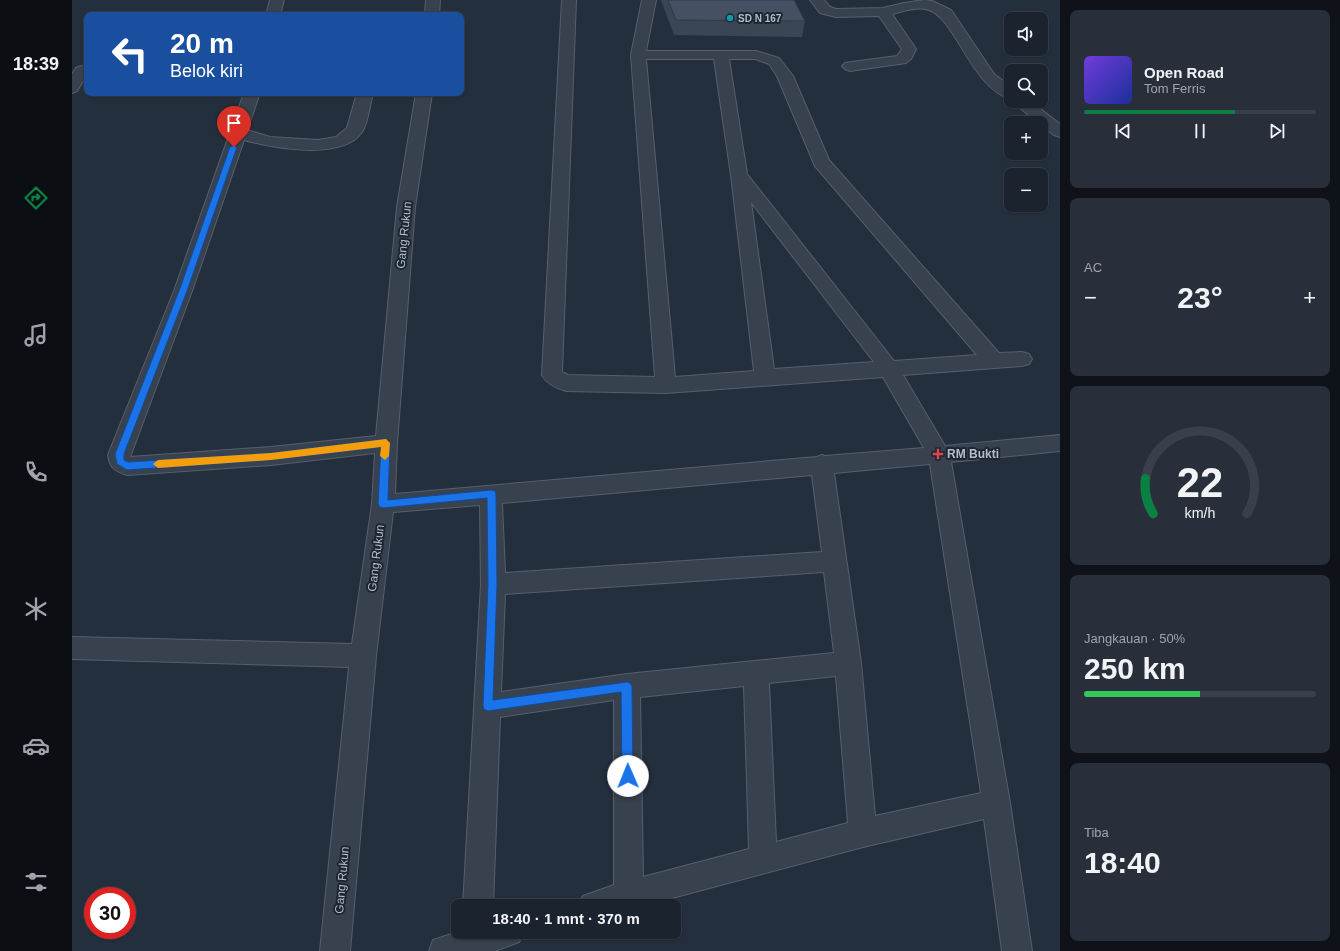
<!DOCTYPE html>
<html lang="id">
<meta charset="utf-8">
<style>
body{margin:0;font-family:Helvetica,sans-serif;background:#282f3a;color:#f1f3f6;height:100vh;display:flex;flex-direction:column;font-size:15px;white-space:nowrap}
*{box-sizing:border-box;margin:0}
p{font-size:13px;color:#a0a4aa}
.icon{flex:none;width:22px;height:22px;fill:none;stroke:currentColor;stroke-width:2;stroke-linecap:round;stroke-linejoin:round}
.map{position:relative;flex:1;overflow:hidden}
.side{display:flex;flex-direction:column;gap:10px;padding:10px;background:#0f1319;width:280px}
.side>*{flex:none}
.banner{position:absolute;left:12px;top:12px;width:380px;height:84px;border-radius:8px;box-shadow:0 1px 3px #0004,0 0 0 1px #39404a;background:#1a4fa0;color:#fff;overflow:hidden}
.buttons{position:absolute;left:932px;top:12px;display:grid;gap:8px}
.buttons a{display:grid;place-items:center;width:44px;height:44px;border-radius:8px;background:#1b232e;box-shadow:0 1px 3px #0004,0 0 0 1px #39404a;font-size:20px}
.speed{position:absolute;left:12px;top:887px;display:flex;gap:8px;font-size:20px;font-weight:700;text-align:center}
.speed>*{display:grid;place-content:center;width:52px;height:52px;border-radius:50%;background:#1b232e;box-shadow:0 1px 3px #0004,0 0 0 1px #39404a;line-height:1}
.speed .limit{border:6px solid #d22;background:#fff;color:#111}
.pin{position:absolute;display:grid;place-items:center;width:34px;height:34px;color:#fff;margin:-41px -17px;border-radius:50% 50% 50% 0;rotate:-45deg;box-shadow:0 0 4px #0007}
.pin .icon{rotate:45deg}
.me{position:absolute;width:44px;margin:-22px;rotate:359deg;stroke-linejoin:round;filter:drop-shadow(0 0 3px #0008)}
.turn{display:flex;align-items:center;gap:14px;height:84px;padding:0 20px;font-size:18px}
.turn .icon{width:52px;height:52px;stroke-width:2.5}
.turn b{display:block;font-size:28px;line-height:34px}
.big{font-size:30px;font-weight:800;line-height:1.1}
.side .card{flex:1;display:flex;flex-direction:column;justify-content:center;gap:6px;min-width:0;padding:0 14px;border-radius:8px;background:#282f3a}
.side .dial{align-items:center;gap:0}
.dial svg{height:104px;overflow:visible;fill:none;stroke:#39404a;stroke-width:7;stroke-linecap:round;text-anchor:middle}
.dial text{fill:#f1f3f6;stroke:none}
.song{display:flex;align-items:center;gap:12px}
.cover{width:48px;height:48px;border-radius:6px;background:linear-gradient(135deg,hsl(260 70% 55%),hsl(230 70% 35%))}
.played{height:4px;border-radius:2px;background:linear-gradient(90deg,#0b8043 65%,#39404a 65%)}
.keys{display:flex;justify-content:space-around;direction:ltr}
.heat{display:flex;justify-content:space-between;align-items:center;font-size:22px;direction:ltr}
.charge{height:6px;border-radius:3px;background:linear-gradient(90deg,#34c759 50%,#39404a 0)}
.trip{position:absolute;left:379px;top:899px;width:230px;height:40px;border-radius:8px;background:#1b232e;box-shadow:0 1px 3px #0004,0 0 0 1px #39404a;font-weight:800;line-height:40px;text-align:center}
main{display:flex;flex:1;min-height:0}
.menu{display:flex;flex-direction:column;width:72px;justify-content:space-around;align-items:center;background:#0b0e12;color:#a0a4aa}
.menu .icon{width:28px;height:28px}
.menu .active{color:#0b8043}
.menu b{font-size:18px;color:#f1f3f6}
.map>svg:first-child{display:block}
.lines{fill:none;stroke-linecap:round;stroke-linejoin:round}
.minor-casing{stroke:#565f6c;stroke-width:2}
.minor{fill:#38414e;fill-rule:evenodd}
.wall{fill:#3b4654}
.building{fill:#455162;stroke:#303945}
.route{fill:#1a73e8;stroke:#114b97}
.slow{fill:#f59e0b}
.culture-dot{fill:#0f9aa8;stroke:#1d2633;stroke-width:1.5}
.health-dot{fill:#e0444e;stroke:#1d2633;stroke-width:1.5}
.labels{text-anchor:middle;stroke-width:4;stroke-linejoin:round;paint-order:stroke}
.far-poi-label{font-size:10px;font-weight:bold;fill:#b4bcc9;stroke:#1d2633;text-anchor:start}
.street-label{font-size:12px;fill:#b4bcc9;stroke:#1d2633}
.poi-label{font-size:12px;font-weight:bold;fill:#b4bcc9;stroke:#1d2633;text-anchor:start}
</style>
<main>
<nav class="menu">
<b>18:39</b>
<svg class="icon active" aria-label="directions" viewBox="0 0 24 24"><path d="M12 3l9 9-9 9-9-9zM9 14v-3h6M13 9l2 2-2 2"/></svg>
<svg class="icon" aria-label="music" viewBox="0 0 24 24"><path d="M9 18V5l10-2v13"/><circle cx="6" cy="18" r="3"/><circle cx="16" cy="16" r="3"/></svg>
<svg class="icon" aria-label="phone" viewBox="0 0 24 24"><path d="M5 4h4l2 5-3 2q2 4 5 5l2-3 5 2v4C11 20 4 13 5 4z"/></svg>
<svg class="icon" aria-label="climate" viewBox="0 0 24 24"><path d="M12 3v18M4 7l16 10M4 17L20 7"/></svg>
<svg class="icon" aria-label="car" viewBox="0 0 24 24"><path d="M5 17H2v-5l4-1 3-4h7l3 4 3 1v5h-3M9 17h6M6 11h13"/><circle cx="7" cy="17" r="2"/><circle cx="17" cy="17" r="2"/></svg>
<svg class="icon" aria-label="filters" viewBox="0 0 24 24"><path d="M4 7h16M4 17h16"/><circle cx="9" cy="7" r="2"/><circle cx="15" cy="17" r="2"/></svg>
</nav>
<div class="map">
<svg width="988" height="951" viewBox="0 0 988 951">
<rect width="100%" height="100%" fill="#242f3e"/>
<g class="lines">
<g class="minor-casing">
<g id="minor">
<polygon points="198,0 212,0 208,15 194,15"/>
<polygon points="354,0 368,0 367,15 353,15"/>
<path d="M490 0H504L490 372 496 375 583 377 559 55 570 0H584L574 51H684L707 58 721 76 757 160 927 353 950 352 957 354 960 359 957 364 950 366 831 375 873 446 988 435V451L879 462 938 803 960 951H930L912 819 791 847 570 906H506L511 896 542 885V700L428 717 421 906H391L409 584 408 505 321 512 304 656 278 951H248L277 667 0 659V637L280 644 300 504 303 453 199 465 55 475C43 471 38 468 36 455L102 291 172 93H188L175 130 198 137 246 140 264 137 275 128 285 93H301C298 103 296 124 290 132 270 161 201 148 172 140L120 291 58 457 199 447 304 436 325 207 344 93H360L343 207 325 443 323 494 745 457 750 455 753 456 852 448 811 377 594 393 494 391C484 388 475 384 470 375ZM574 59H642L659 175 682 371 603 377ZM657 59H683L697 64 705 76 743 166 905 355 822 361 675 174ZM679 202 802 362 702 369ZM858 464 909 793 803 816 789 663 762 473ZM740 475 750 552 433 573 430 503ZM752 572 762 653 555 674 429 692 433 594ZM764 676 776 823 704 842 697 683ZM672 686 677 849 571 877 568 697Z"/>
<path d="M738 0H752L758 7 764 9 811 8 832 3 853 0 860 1 879 10 922 74 939 87V99C898 88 883 13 853 9 843 7 829 12 820 14L844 49 839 59 834 63 778 71 773 69 770 66 773 63 825 56 830 49 807 16 764 17 748 13Z"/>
<polygon points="9,66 14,68 15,74 5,91 0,93 0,74 4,68"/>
<polygon points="940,101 958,101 988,124 988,137 982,135 969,125 969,123 966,123"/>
<polygon points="386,932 452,932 447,942 423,951 357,951 361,940"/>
</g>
</g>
<use href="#minor" class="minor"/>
</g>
<polygon class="wall" points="589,0 722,0 733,21 730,37 602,35"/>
<polygon class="building" points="596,0 722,0 733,21 604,20"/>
<polygon class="route" points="162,145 165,147 115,291 52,454 52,460 56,462 199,453 314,439 318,443 316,500 419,490 423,491 424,494 425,584 421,700 555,682 558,683 560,686 561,776 560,780 556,781 552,780 550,776 549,692 416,711 412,709 411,706 416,584 415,498 311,508 308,507 306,504 309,447 199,460 55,470 45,464 43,454 107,291 158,147"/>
<polygon class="slow" points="314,439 318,443 317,456 313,460 308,456 309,447 199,460 86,468 81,464 86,460 199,453"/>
<circle class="culture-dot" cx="658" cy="18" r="4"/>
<path class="health-dot" d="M864 448h4v4h4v4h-4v4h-4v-4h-4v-4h4z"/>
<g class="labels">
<g class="far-poi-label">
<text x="666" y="22">SD N 167</text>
</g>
<g class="street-label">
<text transform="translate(332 235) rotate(-84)" y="4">Gang Rukun</text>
<text transform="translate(304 558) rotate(-83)" y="4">Gang Rukun</text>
<text transform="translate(270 880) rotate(-85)" y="4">Gang Rukun</text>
</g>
<g class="poi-label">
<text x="875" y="458">RM Bukti</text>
</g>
</g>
</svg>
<div class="buttons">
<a><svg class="icon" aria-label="sound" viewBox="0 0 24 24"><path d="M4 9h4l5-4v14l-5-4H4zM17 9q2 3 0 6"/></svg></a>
<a><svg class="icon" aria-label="search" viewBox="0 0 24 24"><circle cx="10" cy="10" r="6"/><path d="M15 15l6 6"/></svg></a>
<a>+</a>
<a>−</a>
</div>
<div class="speed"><div class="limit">30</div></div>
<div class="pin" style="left:162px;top:147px;background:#d93025"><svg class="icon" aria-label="arrive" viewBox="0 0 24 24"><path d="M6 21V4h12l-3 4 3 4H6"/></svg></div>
<svg class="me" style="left:556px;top:776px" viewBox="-20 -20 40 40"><circle r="19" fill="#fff"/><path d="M0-13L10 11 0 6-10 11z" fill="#1a73e8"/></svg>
<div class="trip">18:40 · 1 mnt · 370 m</div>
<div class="banner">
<div class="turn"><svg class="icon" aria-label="left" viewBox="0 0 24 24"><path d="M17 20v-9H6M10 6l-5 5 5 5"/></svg><div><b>20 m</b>Belok kiri</div></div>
</div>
</div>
<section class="side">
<div class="card">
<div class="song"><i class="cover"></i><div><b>Open Road</b><p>Tom Ferris</p></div></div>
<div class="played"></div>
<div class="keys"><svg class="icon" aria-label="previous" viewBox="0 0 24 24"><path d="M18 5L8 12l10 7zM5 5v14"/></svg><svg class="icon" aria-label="pause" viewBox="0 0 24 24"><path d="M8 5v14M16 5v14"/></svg><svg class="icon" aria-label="next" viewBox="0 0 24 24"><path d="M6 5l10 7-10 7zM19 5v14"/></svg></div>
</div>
<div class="card"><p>AC</p>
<div class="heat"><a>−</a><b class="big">23°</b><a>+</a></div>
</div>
<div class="card dial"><svg viewBox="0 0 100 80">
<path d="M14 69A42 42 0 1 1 86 69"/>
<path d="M14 69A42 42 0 0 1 8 42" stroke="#0b8043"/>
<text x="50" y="56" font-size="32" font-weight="700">22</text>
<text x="50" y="72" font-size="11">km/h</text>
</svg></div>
<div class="card"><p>Jangkauan · 50%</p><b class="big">250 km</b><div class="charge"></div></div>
<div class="card"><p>Tiba</p><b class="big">18:40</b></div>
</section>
</main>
